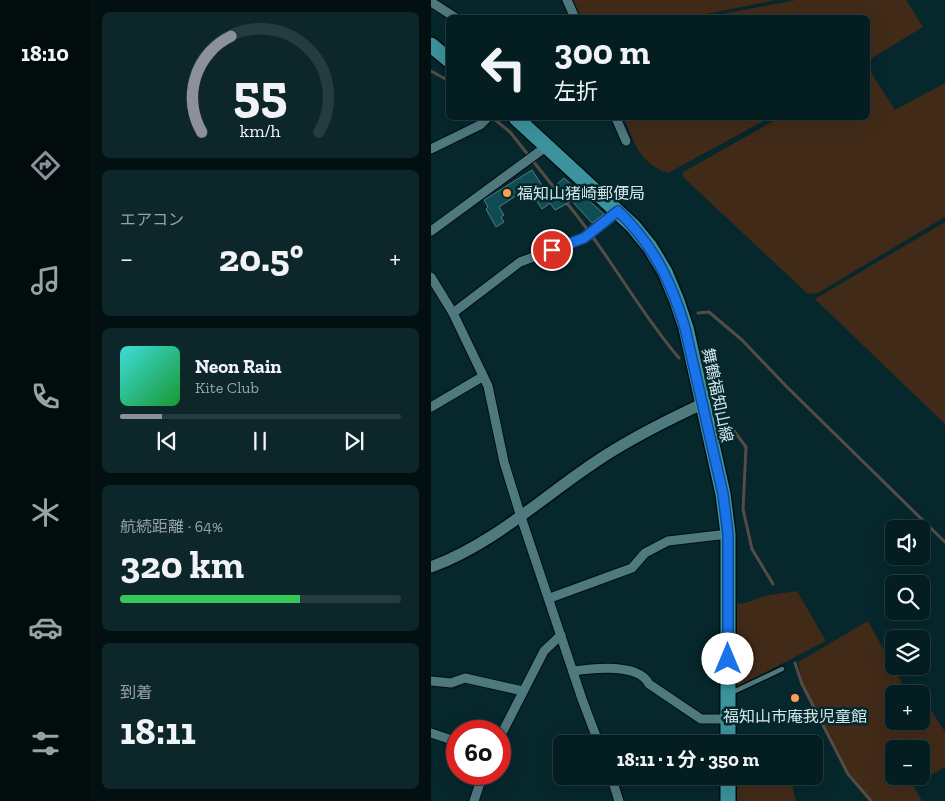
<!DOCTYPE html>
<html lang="ja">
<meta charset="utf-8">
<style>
body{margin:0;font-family:"Zilla Slab","Noto Sans JP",serif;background:#0d262a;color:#f1f3f6;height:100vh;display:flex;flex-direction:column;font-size:19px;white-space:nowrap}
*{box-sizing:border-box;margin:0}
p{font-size:16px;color:#97a2a5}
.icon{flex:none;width:28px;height:28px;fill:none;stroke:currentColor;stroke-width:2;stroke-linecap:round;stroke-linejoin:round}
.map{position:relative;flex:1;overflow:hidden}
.details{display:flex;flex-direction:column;gap:12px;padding:12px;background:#021012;width:341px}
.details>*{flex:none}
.top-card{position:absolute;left:15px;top:15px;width:424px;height:105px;border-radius:8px;box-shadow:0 5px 20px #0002,0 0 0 1px #253b3f;background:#041d21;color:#f1f3f6;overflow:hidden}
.fabs{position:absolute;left:454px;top:520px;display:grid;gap:10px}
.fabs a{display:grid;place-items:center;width:45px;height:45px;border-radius:8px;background:#041d21;box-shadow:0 5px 20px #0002,0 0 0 1px #253b3f;font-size:25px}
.speed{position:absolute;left:15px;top:720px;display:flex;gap:10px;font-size:25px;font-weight:700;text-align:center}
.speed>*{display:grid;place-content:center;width:65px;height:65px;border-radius:50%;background:#041d21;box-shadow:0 5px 20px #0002,0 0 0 1px #253b3f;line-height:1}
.speed .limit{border:8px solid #d22;background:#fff;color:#111}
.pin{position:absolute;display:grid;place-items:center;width:42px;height:42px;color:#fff;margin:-21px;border:2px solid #fff;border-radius:50%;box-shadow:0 1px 5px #0007}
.me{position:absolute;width:55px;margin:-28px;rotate:0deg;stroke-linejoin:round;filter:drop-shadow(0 0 4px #0008)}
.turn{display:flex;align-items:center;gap:18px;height:105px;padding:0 25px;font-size:22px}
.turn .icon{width:65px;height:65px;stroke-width:2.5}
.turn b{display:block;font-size:35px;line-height:42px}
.big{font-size:38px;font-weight:700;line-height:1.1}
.details .tile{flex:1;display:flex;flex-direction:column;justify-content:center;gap:8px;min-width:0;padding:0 18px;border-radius:8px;background:#0d262a}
.details .dial{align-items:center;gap:0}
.dial svg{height:130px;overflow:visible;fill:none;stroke:#253b3f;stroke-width:7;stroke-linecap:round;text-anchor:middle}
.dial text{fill:#f1f3f6;stroke:none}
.song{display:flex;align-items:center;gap:15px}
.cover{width:60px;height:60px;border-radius:8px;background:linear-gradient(135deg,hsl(180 70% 55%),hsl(130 70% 35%))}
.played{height:5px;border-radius:2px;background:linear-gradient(90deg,#8c9099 15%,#253b3f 15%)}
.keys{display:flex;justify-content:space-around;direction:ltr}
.heat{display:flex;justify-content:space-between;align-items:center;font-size:28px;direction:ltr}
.charge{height:8px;border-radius:4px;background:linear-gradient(90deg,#34c759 64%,#253b3f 0)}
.trip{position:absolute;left:122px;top:735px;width:270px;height:50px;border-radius:8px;background:#041d21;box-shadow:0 5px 20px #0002,0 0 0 1px #253b3f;font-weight:700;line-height:50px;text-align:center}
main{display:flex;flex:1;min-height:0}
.tab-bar{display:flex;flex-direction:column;width:90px;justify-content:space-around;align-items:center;background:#020c0d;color:#97a2a5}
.tab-bar .icon{width:35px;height:35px}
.tab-bar .active{color:#8c9099}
.tab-bar b{font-size:22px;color:#f1f3f6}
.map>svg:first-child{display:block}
.green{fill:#422a18;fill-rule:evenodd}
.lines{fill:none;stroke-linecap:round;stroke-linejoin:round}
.stream{stroke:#554c46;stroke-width:3}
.building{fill:#0f4c53;stroke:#527c83}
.service-casing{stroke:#000f12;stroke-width:7}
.minor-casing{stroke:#000f12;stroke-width:11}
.tertiary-casing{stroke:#000f12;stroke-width:14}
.primary-casing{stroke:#000f12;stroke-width:18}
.service{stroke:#4e797f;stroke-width:4.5}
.minor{stroke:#4e797f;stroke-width:9}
.tertiary{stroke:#4e797f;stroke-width:11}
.primary{stroke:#3c929d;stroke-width:15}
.route-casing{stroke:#114b97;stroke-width:12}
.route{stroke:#1a73e8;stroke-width:9}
.poi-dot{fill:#fc9d53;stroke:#06272c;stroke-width:2}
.labels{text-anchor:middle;stroke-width:5;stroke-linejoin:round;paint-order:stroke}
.poi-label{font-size:16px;fill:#d0e6ea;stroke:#06272c;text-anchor:start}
.street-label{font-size:16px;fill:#d0e6ea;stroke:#06272c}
</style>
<main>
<nav class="tab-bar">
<b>18:10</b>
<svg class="icon active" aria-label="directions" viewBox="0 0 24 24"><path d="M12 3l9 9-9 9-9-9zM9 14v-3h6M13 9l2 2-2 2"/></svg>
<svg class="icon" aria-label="music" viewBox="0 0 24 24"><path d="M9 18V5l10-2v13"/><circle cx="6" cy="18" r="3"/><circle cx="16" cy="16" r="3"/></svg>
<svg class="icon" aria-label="phone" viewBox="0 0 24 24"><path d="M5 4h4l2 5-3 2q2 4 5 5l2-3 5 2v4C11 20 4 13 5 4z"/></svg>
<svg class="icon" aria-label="climate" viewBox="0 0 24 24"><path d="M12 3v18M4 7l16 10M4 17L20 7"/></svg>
<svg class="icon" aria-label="car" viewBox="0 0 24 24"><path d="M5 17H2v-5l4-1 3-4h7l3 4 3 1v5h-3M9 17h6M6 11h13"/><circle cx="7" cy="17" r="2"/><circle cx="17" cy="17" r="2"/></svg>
<svg class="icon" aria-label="filters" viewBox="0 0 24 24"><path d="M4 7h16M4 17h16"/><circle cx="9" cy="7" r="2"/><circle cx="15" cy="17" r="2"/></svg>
</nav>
<section class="details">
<div class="tile dial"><svg viewBox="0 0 100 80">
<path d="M14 69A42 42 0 1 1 86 69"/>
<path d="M14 69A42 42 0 0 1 32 10" stroke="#8c9099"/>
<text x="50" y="56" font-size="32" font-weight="700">55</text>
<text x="50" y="72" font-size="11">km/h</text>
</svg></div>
<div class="tile"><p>エアコン</p>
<div class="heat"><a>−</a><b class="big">20.5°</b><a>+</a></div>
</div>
<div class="tile">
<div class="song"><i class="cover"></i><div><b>Neon Rain</b><p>Kite Club</p></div></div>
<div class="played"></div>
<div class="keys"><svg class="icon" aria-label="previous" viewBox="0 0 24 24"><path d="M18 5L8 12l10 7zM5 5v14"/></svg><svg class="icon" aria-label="pause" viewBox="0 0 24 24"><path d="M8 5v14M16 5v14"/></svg><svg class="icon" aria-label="next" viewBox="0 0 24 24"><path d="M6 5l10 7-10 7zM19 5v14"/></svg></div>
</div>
<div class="tile"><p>航続距離 · 64%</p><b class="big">320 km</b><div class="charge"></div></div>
<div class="tile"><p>到着</p><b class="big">18:11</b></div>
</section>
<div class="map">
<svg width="514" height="801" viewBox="0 0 514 801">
<rect width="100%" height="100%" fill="#06272c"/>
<g class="green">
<polygon points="142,0 340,0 340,1 261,17 150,18"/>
<polygon points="365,0 475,0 492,27 436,61 436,18 275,17"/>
<polygon points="436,66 464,110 514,83 514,217 387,293 377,294 252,177 252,172 348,118 436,118"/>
<path d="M193 118H338L237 173C209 164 203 142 193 118Z"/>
<polygon points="514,222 514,424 384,299"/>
<polygon points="366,591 395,641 302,689 300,602 311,604 337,595"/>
<path d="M437 621 477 694H462V721H490V704H496L514 732V767L482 785 491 801H441L418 772 372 684 367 662ZM462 749H490V776H462Z"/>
<polygon points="345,776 359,776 365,801 304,801 304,784"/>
</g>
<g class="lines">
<g class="stream">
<polyline points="0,71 18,81"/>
<polyline points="62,118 79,132 125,190"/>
<path d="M134 201C176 250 206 309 248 358"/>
<polyline points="267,313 278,312 311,340 356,387 514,542"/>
<polyline points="280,400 315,447 312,509 321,549 342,584"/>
<polyline points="364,663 371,684 417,774 440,801"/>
</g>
</g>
<polygon class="building" points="101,170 116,193 133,178 173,214 161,223 141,201 124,210 119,203 111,209 97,188 68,207 73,215 70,217 73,222 65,227 55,209 57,207 53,200"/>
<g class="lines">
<g class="service-casing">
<polyline id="service" points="300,693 351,669"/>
</g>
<g class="minor-casing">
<g id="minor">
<polyline points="136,0 144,18"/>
<polyline points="0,2 25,18"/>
<polyline points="185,118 195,141"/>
<polyline points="0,149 49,125 56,118"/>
<polyline points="0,231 116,146"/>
<polyline points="0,277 22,313 57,386 73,462 90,517 151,699 168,744"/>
<polyline points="22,313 89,262 153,238 187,211"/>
<polyline points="0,407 51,377"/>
<polyline points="119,598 201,568 214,553 237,541 297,534"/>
<path d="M142 671C162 668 208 663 218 684L270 719H297"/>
<polyline points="0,681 20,683 34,678 92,691"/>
<polyline points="0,733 18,739"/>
<polyline points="69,737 113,651 130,635"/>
<polyline points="180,776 188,801"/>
<polyline points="43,801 52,774"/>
</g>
</g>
<g class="tertiary-casing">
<path id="tertiary" d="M0 567C70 541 120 488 183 450 211 433 241 418 271 404"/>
</g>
<g class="primary-casing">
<g id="primary">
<polyline points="0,45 18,60"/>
<polyline points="85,118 202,226 219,247 234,272 246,301 255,328 292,494 297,534 297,744"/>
<polyline points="297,801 297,776"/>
</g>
</g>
<use href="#service" class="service"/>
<use href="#minor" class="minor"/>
<use href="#tertiary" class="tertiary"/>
<use href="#primary" class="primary"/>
</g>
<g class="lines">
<g class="route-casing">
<path id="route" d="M121 250 153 238 187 211C222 244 241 283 254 328L292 494 297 534V659"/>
</g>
<use href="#route" class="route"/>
</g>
<g class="poi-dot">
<circle cx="76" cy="193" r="5"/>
<circle cx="364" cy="698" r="5"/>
</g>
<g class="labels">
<g class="poi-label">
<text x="86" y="199">福知山猪崎郵便局</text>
<text x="364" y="722" text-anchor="middle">福知山市庵我児童館</text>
</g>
<g class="street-label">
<text transform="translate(287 395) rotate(78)" y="6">舞鶴福知山線</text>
</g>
</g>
</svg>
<div class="fabs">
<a><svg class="icon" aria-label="sound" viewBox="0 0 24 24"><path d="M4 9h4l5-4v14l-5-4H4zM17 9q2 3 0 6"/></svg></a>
<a><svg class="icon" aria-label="search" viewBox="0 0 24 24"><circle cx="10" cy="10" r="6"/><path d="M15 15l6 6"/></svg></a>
<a><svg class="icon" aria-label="layers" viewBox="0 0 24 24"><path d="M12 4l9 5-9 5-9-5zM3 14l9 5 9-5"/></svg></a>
<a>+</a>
<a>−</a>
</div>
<div class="speed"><div class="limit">60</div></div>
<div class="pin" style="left:121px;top:250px;background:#d93025"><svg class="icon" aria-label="arrive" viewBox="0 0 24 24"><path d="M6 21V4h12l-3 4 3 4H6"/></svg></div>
<svg class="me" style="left:297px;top:659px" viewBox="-20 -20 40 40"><circle r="19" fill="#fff"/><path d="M0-13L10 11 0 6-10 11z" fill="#1a73e8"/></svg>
<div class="trip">18:11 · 1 分 · 350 m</div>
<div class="top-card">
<div class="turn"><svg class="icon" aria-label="left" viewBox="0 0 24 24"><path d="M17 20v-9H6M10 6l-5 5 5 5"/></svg><div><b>300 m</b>左折</div></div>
</div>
</div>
</main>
